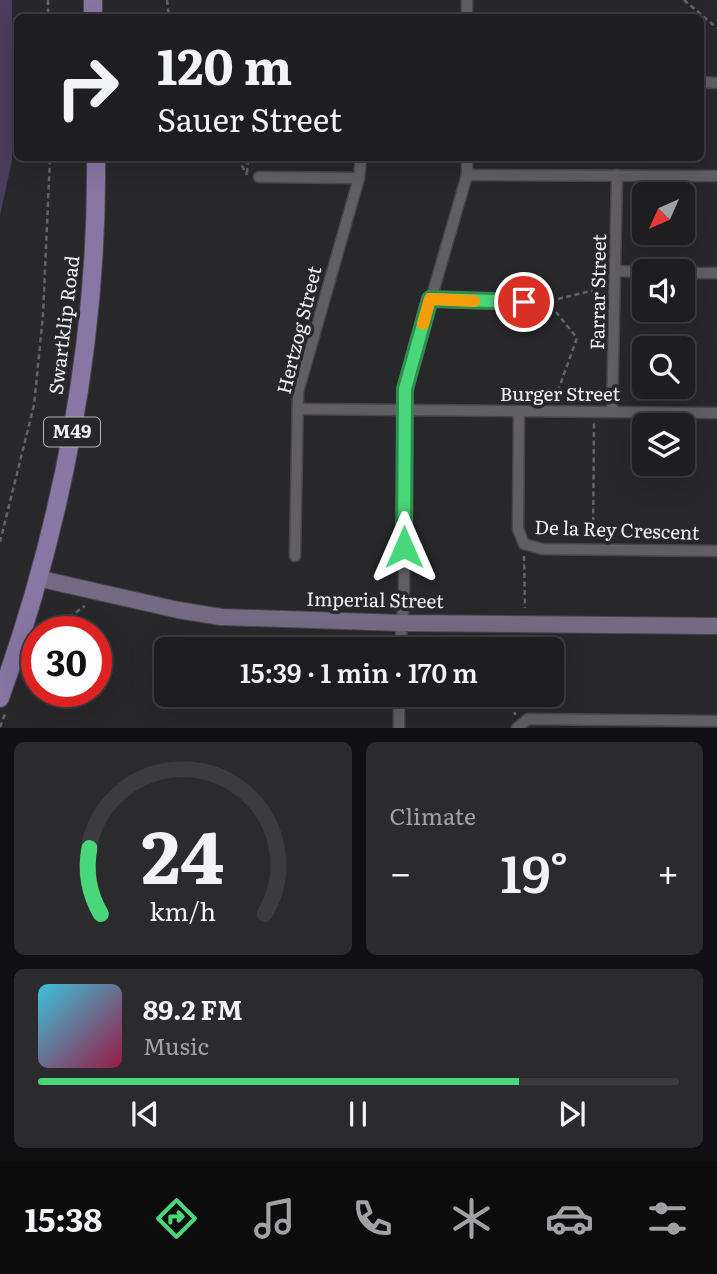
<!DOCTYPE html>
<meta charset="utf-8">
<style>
body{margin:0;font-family:Literata,serif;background:#2b2a2d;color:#f1f3f6;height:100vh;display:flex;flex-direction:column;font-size:26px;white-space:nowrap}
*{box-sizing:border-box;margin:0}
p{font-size:23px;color:#a1a2a5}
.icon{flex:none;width:38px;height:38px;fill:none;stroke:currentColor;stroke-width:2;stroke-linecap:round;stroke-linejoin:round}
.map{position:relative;height:728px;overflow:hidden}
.sheet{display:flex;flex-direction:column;gap:14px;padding:14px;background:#101012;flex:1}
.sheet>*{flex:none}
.hud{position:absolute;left:14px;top:14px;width:690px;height:147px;border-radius:10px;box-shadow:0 7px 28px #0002,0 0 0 2px #3c3b3e;background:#1e1d20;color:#f1f3f6;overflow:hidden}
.needle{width:46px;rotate:225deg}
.controls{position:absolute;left:632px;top:182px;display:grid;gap:14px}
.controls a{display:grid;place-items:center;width:63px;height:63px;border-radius:10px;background:#1e1d20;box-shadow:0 7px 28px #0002,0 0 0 2px #3c3b3e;font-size:35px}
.speed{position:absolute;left:21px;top:616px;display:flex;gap:14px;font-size:35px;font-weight:700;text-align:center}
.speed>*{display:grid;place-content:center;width:91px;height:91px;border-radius:50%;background:#1e1d20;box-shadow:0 7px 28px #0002,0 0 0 2px #3c3b3e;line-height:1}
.speed .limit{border:10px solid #d22;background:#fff;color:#111}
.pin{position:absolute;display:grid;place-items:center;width:60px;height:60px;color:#fff;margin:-30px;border:4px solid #fff;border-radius:50%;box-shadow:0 2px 7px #0007}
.me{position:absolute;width:77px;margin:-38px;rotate:0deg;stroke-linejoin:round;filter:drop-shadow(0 0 5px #0008)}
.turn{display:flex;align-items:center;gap:24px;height:147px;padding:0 28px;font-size:32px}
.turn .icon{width:91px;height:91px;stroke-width:2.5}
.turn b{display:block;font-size:49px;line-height:60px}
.big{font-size:52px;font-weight:600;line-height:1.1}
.sheet .tile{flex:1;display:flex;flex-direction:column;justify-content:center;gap:10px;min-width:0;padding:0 24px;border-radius:10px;background:#2b2a2d}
.sheet .dial{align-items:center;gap:0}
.dial svg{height:182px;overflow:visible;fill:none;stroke:#3c3b3e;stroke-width:7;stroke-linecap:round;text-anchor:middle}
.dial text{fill:#f1f3f6;stroke:none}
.song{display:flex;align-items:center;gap:21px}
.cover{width:84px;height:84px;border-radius:10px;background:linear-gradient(135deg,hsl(190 70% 55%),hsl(340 70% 35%))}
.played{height:7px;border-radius:4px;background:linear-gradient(90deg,#48d779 75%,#3c3b3e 75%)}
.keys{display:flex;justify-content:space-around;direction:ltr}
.heat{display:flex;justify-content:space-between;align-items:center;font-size:38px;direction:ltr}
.sheet .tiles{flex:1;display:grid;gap:14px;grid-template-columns:1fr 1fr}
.tile:last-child{grid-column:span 2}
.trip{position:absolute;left:154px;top:637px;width:410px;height:70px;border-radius:10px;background:#1e1d20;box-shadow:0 7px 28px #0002,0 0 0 2px #3c3b3e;font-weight:600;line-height:70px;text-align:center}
.tabs{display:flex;height:112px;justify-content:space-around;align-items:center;background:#0c0c0d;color:#a1a2a5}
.tabs .icon{width:49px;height:49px}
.tabs .selected{color:#48d779}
.tabs b{font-size:32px;color:#f1f3f6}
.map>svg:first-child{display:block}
.green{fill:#4a3d5f}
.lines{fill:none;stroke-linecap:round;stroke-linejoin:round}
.street-casing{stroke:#474648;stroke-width:13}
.secondary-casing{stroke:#474648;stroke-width:18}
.primary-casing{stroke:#474648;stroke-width:20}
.path{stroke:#646366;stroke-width:2.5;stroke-dasharray:5 3.5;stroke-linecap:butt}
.street{stroke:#615f63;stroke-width:10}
.secondary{stroke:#746a84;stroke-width:16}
.primary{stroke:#8876a4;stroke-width:18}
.route-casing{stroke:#2f8c4f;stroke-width:18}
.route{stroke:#48d779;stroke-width:12}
.slow{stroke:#f59e0b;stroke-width:12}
.labels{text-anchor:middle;stroke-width:7;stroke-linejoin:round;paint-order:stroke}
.shield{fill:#28272a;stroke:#b4b3b6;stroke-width:2}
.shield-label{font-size:18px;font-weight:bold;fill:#f0eff2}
.street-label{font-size:19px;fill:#f0eff2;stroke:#28272a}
</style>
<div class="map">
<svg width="717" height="728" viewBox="0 0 717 728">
<rect width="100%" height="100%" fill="#28272a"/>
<polygon class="green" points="0,0 12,0 12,160 0,216"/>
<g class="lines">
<g class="street-casing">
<g id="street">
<polyline points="467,18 467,0"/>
<polyline points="700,82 717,83"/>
<polyline points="467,175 717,176"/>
<polyline points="259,177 359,178"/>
<polyline points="617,271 644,272"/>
<polyline points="682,273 717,273"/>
<polyline points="430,299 548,302"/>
<polyline points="298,409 717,413"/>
<polyline points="519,411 518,529 524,544 542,549 717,551"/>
<polyline points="612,411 617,175"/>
<polyline points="295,556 298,392 359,178 361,158"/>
<polyline points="400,649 404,597 405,389 467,175 467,158"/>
<polyline points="399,728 399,695"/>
<polyline points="517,728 528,719 717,721"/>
</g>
</g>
<g class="secondary-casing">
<polyline id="secondary" points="37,578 178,610 221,617 401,623 717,626"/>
</g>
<g class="primary-casing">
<g id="primary">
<polyline points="93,0 93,18"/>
<path d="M0 698C62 526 98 340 96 158"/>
</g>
</g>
<g class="path">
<polyline points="48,0 48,18"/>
<polyline points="167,0 169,18"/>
<polyline points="684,0 717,28"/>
<polyline points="238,158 247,175"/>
<polyline points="247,173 248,158"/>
<polyline points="558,299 603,288"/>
<polyline points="555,399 577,338 556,312"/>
<polyline points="593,539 594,423"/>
<polyline points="0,542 34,405 43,315 50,158"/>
<polyline points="524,556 525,608"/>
<polyline points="48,632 85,606"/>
<polyline points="515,649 515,639"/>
<polyline points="513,695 515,715"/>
<polyline points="0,727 5,714"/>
</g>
<use href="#street" class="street"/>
<use href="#secondary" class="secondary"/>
<use href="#primary" class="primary"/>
</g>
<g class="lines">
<g class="route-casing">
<polyline id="route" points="404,547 405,389 430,299 524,302"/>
</g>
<use href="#route" class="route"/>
<polyline class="slow" points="423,324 430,299 474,301"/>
</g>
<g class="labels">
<rect class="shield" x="44" y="417.5" width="56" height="29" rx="5"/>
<g class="shield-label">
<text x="72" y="438">M49</text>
</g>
<g class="street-label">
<text transform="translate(598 292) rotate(-89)" y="7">Farrar Street</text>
<text transform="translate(64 325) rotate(-83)" y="7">Swartklip Road</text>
<text transform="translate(299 330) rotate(-76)" y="7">Hertzog Street</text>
<text x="560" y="401">Burger Street</text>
<text transform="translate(617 530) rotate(2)" y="7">De la Rey Crescent</text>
<text transform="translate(375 600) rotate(1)" y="7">Imperial Street</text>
</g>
</g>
</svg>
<div class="controls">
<a><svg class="needle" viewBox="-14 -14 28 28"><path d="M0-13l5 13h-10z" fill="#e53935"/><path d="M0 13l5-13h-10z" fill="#a1a2a5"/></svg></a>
<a><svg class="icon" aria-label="sound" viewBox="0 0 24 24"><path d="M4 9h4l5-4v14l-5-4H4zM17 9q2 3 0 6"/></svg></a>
<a><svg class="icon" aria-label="search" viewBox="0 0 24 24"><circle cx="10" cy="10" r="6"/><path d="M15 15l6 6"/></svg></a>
<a><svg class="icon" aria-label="layers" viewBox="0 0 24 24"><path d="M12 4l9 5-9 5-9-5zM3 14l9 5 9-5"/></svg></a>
</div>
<div class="speed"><div class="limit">30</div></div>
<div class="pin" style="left:524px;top:302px;background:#d93025"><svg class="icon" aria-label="arrive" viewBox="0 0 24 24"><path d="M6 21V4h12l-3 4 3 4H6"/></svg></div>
<svg class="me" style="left:404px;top:547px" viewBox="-20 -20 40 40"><path d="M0-17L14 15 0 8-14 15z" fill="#48d779" stroke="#fff" stroke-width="4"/></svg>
<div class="trip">15:39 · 1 min · 170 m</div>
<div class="hud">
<div class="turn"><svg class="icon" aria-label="right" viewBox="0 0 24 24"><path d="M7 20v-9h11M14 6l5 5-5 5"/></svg><div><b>120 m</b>Sauer Street</div></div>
</div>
</div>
<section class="sheet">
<div class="tiles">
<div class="tile dial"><svg viewBox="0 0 100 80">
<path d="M14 69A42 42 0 1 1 86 69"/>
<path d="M14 69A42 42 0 0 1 9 40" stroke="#48d779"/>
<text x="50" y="56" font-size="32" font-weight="700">24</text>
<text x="50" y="72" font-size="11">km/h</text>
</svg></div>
<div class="tile"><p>Climate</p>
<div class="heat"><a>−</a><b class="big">19°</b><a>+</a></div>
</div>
<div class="tile">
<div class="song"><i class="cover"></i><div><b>89.2 FM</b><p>Music</p></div></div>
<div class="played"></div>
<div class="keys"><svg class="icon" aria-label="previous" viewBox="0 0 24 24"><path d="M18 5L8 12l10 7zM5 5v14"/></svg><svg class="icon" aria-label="pause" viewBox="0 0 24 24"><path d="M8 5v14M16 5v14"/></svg><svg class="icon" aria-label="next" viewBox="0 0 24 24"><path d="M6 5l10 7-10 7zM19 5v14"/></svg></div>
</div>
</div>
</section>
<nav class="tabs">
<b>15:38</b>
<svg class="icon selected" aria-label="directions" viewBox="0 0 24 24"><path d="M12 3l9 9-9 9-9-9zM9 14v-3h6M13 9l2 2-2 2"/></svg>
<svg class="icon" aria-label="music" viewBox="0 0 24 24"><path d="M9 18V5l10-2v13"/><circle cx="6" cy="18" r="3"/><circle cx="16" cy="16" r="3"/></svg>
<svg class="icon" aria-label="phone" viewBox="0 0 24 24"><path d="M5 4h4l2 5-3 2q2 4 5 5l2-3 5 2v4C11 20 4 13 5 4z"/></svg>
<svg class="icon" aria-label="climate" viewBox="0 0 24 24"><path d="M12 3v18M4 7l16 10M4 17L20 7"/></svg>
<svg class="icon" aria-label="car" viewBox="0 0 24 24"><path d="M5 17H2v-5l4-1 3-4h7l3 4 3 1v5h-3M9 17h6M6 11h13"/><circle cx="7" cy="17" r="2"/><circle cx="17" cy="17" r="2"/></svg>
<svg class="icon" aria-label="filters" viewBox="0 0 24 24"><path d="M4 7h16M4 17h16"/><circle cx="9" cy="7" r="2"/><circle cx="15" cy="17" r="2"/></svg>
</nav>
